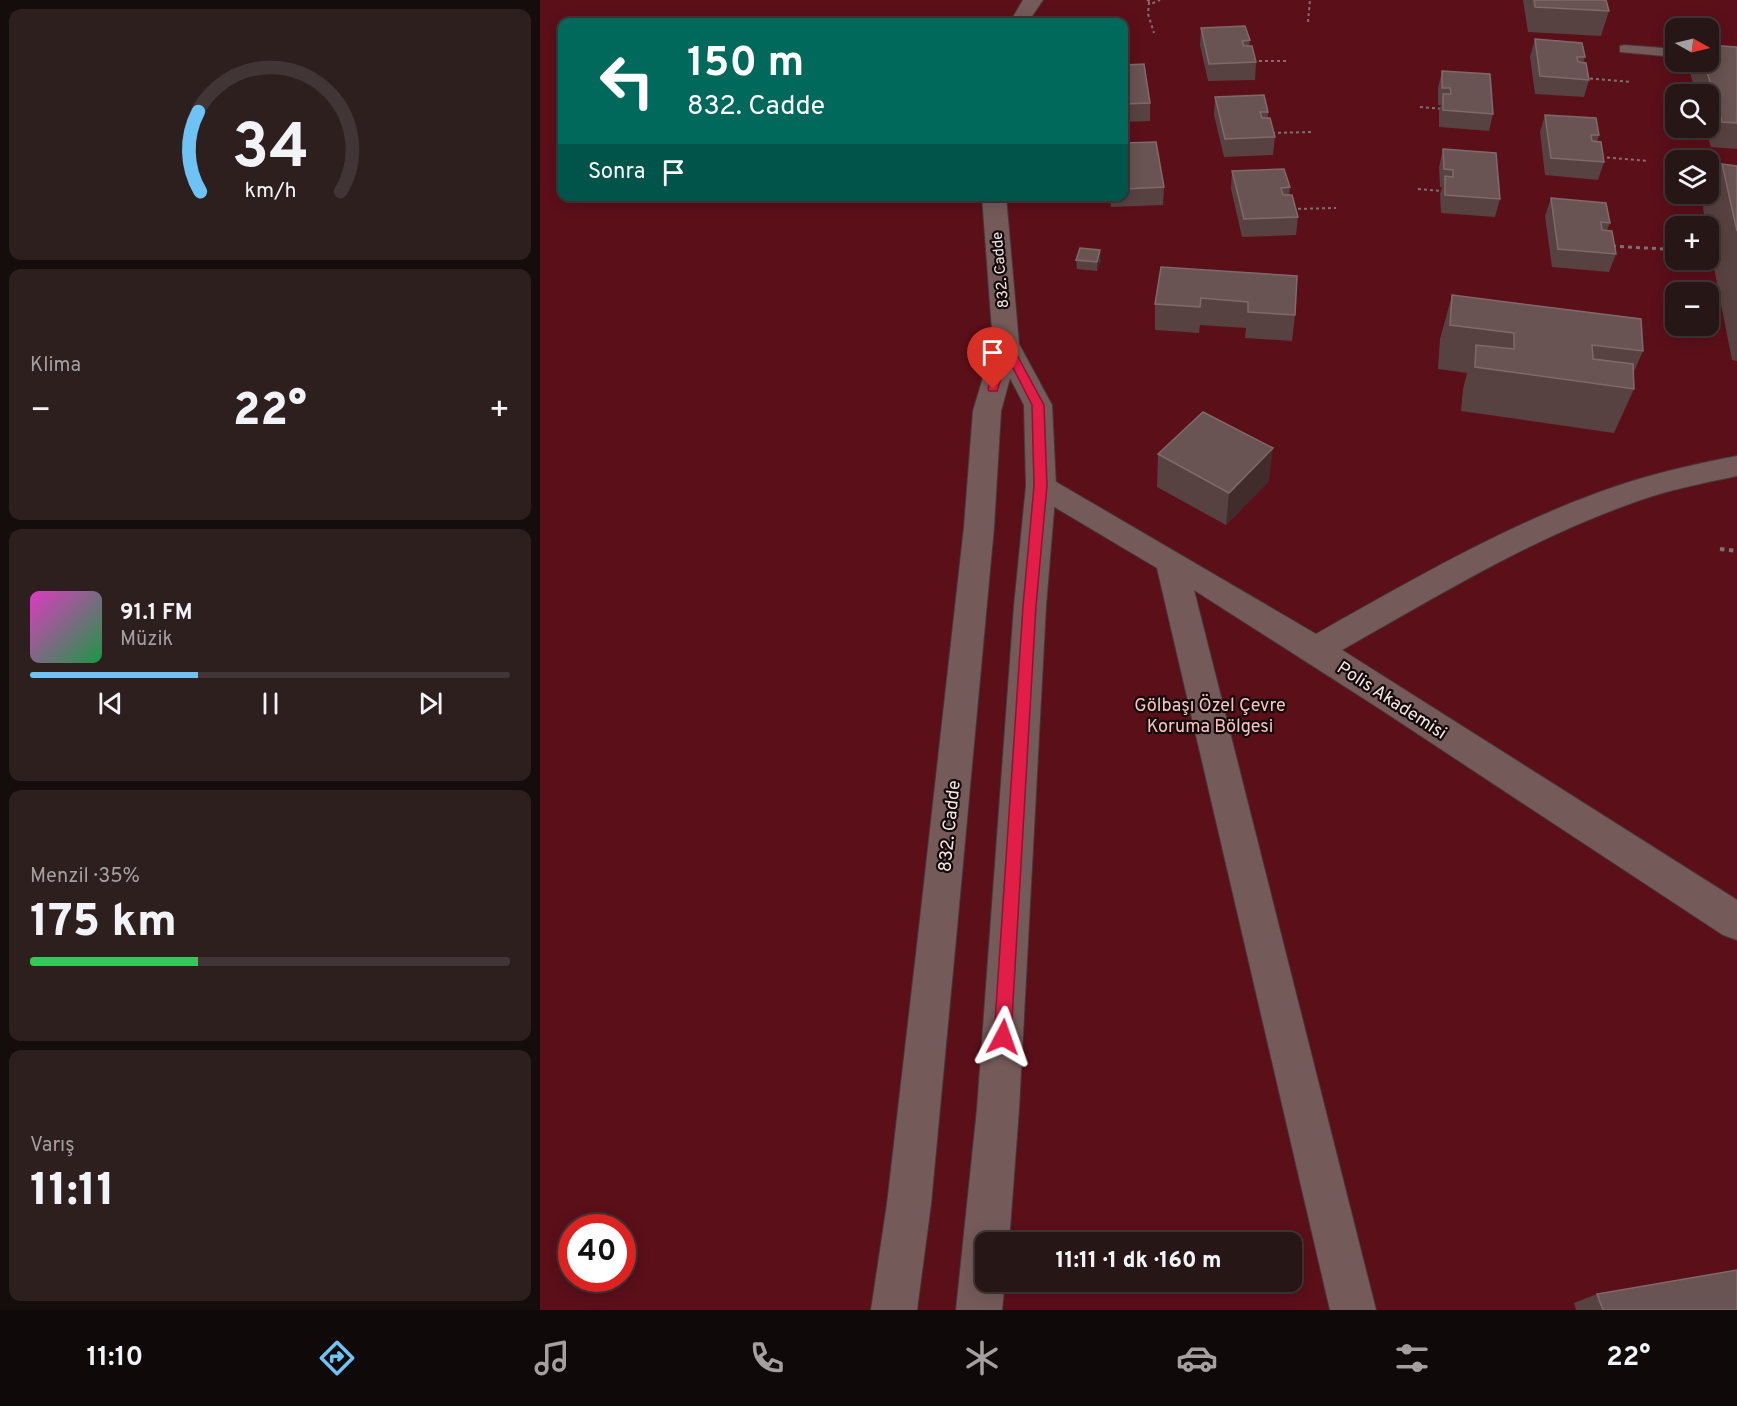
<!DOCTYPE html>
<html lang="tr">
<meta charset="utf-8">
<style>
body{margin:0;font-family:Overpass,sans-serif;background:#2e1f1f;color:#f1f3f6;height:100vh;display:flex;flex-direction:column;font-size:22px;white-space:nowrap}
*{box-sizing:border-box;margin:0}
p{font-size:20px;color:#a49fa1}
.icon{flex:none;width:33px;height:33px;fill:none;stroke:currentColor;stroke-width:2;stroke-linecap:round;stroke-linejoin:round}
.map{position:relative;flex:1;overflow:hidden}
.panel{display:flex;flex-direction:column;gap:9px;padding:9px;background:#150c0c;width:540px}
.panel>*{flex:none}
.top-card{position:absolute;left:18px;top:18px;width:570px;height:183px;border-radius:12px;box-shadow:0 3px 15px #0003,0 0 0 2px #423535;background:#00695c;color:#fff;overflow:hidden}
.needle{width:39px;rotate:98deg}
.buttons{position:absolute;left:1125px;top:18px;display:grid;gap:12px}
.buttons a{display:grid;place-items:center;width:54px;height:54px;border-radius:12px;background:#261616;box-shadow:0 3px 15px #0003,0 0 0 2px #423535;font-size:30px}
.speed{position:absolute;left:18px;top:1214px;display:flex;gap:12px;font-size:30px;font-weight:700;text-align:center}
.speed>*{display:grid;place-content:center;width:78px;height:78px;border-radius:50%;background:#261616;box-shadow:0 3px 15px #0003,0 0 0 2px #423535;line-height:1}
.speed .limit{border:9px solid #d22;background:#fff;color:#111}
.pin{position:absolute;display:grid;place-items:center;width:51px;height:51px;color:#fff;margin:-62px -26px;border-radius:50% 50% 50% 0;rotate:-45deg;box-shadow:0 0 6px #0007}
.pin .icon{rotate:45deg}
.me{position:absolute;width:66px;margin:-33px;rotate:4deg;stroke-linejoin:round;filter:drop-shadow(0 0 4px #0008)}
.turn{display:flex;align-items:center;gap:21px;height:126px;padding:0 30px;font-size:27px}
.turn .icon{width:78px;height:78px;stroke-width:2.5}
.turn b{display:block;font-size:42px;line-height:51px}
.then{display:flex;align-items:center;height:57px;padding:0 30px;background:#0003;gap:12px;font-size:22px}
.big{font-size:45px;font-weight:800;line-height:1.1}
.panel .card{flex:1;display:flex;flex-direction:column;justify-content:center;gap:9px;min-width:0;padding:0 21px;border-radius:12px;background:#2e1f1f}
.panel .dial{align-items:center;gap:0}
.dial svg{height:156px;overflow:visible;fill:none;stroke:#423535;stroke-width:7;stroke-linecap:round;text-anchor:middle}
.dial text{fill:#f1f3f6;stroke:none}
.song{display:flex;align-items:center;gap:18px}
.cover{width:72px;height:72px;border-radius:9px;background:linear-gradient(135deg,hsl(310 70% 55%),hsl(140 70% 35%))}
.played{height:6px;border-radius:3px;background:linear-gradient(90deg,#6fc2f4 35%,#423535 35%)}
.keys{display:flex;justify-content:space-around;direction:ltr}
.heat{display:flex;justify-content:space-between;align-items:center;font-size:33px;direction:ltr}
.charge{height:9px;border-radius:4px;background:linear-gradient(90deg,#34c759 35%,#423535 0)}
.trip{position:absolute;left:435px;top:1232px;width:327px;height:60px;border-radius:12px;background:#261616;box-shadow:0 3px 15px #0003,0 0 0 2px #423535;font-weight:800;line-height:60px;text-align:center}
.menu{display:flex;height:96px;justify-content:space-around;align-items:center;background:#0f0909;color:#a49fa1}
.menu .icon{width:42px;height:42px}
.menu .selected{color:#6fc2f4}
.menu b{font-size:27px;color:#f1f3f6}
main{display:flex;flex:1;min-height:0}
.map>svg:first-child{display:block}
.green{fill:#5b0f19;fill-rule:evenodd}
.lines{fill:none;stroke-linecap:round;stroke-linejoin:round}
.lane-casing{stroke:#493839;stroke-width:2}
.street-casing{stroke:#493839;stroke-width:2}
.secondary-casing{stroke:#493839;stroke-width:2}
.path-far2{stroke:#826f6f;stroke-width:2;stroke-dasharray:3 3;stroke-linecap:butt}
.path-far1{stroke:#826f6f;stroke-width:3;stroke-dasharray:4 4;stroke-linecap:butt}
.path{stroke:#826f6f;stroke-width:4;stroke-dasharray:4.5 4.5;stroke-linecap:butt}
.lane{fill:#745b5a;fill-rule:evenodd}
.street{fill:#745b5a;fill-rule:evenodd}
.secondary{fill:#745b5a;fill-rule:evenodd}
.wall{fill:#584141}
.shaded-wall{fill:#422b2b}
.building{fill:#695353;stroke:#7f6a6a;stroke-width:1.5}
.route{fill:#e11d48;stroke:#92132f;stroke-width:1.5}
.labels{text-anchor:middle;stroke-width:4.5;stroke-linejoin:round;paint-order:stroke}
.far-street-label{font-size:15px;fill:#f5e6e6;stroke:#140a0a}
.street-label{font-size:18px;fill:#f5e6e6;stroke:#140a0a}
.park-label{font-size:18px;fill:#f8c3c2;stroke:#140a0a}
</style>
<main>
<section class="panel">
<div class="card dial"><svg viewBox="0 0 100 80">
<path d="M14 69A42 42 0 1 1 86 69"/>
<path d="M14 69A42 42 0 0 1 13 28" stroke="#6fc2f4"/>
<text x="50" y="56" font-size="32" font-weight="700">34</text>
<text x="50" y="72" font-size="11">km/h</text>
</svg></div>
<div class="card"><p>Klima</p>
<div class="heat"><a>−</a><b class="big">22°</b><a>+</a></div>
</div>
<div class="card">
<div class="song"><i class="cover"></i><div><b>91.1 FM</b><p>Müzik</p></div></div>
<div class="played"></div>
<div class="keys"><svg class="icon" aria-label="previous" viewBox="0 0 24 24"><path d="M18 5L8 12l10 7zM5 5v14"/></svg><svg class="icon" aria-label="pause" viewBox="0 0 24 24"><path d="M8 5v14M16 5v14"/></svg><svg class="icon" aria-label="next" viewBox="0 0 24 24"><path d="M6 5l10 7-10 7zM19 5v14"/></svg></div>
</div>
<div class="card"><p>Menzil · 35%</p><b class="big">175 km</b><div class="charge"></div></div>
<div class="card"><p>Varış</p><b class="big">11:11</b></div>
</section>
<div class="map">
<svg width="1197" height="1310" viewBox="0 0 1197 1310">
<rect width="100%" height="100%" fill="#331d1d"/>
<path class="green" d="M0 0H1197V1310H0ZM22 22H584V196H22ZM1136 28H1168V62H1136ZM1136 94H1168V128H1136ZM1136 160H1168V194H1136ZM1136 226H1168V260H1136ZM1136 292H1168V326H1136ZM32 1227H82V1278H32ZM446 1242H752V1281H446Z"/>
<g class="lines">
<g class="lane-casing">
<polygon id="lane" points="1084,45 1136,49 1136,57 1080,52 1080,46"/>
</g>
<g class="street-casing">
<path id="street" d="M1197 456V476C1163 483 1128 490 1095 502 992 538 897 596 802 650L1197 900V940L1183 935 840 709 654 590 836 1310H790L617 568 491 493 486 486 491 479 501 475 511 479 776 634C872 580 969 523 1074 487 1114 473 1155 464 1197 456Z"/>
</g>
<g class="secondary-casing">
<g id="secondary">
<polygon points="483,0 503,0 488,22 470,22"/>
<polygon points="442,196 466,196 479,344 512,405 516,486 506,606 479,1109 469,1242 446,1242 446,1281 465,1281 462,1310 416,1310 437,1109 474,606 486,486 484,405 470,378 461,411 454,527 417,928 391,1204 377,1310 331,1310 347,1204 379,928 424,527 433,411 453,344"/>
</g>
</g>
<g class="path-far2">
<polyline points="607,0 613,3 620,0"/>
<polyline points="609,2 608,14 614,33"/>
<polyline points="768,22 770,0"/>
<polyline points="713,61 748,61"/>
<polyline points="1044,78 1091,82"/>
<polyline points="880,107 903,109"/>
<polyline points="732,133 771,132"/>
<polyline points="1061,157 1108,161"/>
<polyline points="878,189 903,191"/>
<polyline points="752,209 796,208"/>
</g>
<polyline class="path-far1" points="1072,246 1123,249"/>
<polyline class="path" points="1180,549 1197,551"/>
<use href="#lane" class="lane"/>
<use href="#street" class="street"/>
<use href="#secondary" class="secondary"/>
</g>
<g class="wall">
<polygon points="983,0 1066,0 1069,11 1061,36 988,32"/>
<polygon points="661,28 710,40 709,46 716,62 715,80 668,81 660,45"/>
<polygon points="995,39 1045,57 1043,63 1049,80 1044,97 995,94 990,57"/>
<polygon points="1197,47 1197,149 1171,147 1165,128 1168,128 1168,94 1156,94 1149,69 1152,62 1168,62"/>
<polygon points="584,65 610,103 610,121 584,122"/>
<polygon points="902,71 953,114 949,131 899,127 899,111 901,105 898,105 898,88"/>
<polygon points="675,97 728,112 728,118 735,137 733,155 684,157 674,115"/>
<polygon points="1005,115 1059,135 1057,142 1064,162 1058,180 1005,175 1000,132"/>
<polygon points="584,143 624,187 623,205 571,207 570,196 584,196"/>
<polygon points="903,149 960,199 955,217 901,213 900,194 902,187 900,187 899,167"/>
<polygon points="1182,164 1197,166 1197,361 1192,360 1168,237 1168,226 1166,226 1163,208"/>
<polygon points="692,171 750,187 749,195 758,217 756,235 702,237 691,189"/>
<polygon points="1011,198 1070,223 1067,230 1076,254 1069,272 1012,267 1005,216"/>
<polygon points="536,260 561,260 557,271 537,269"/>
<polygon points="621,267 755,315 752,341 705,338 706,328 660,325 659,333 615,330 615,304"/>
<polygon points="912,295 1103,351 1093,374 1094,389 1074,433 921,411 923,389 927,373 898,369 900,339"/>
<polygon points="618,454 729,481 686,525 617,487"/>
<polygon points="1057,1294 1197,1310 1036,1310 1034,1303"/>
</g>
<g class="shaded-wall">
<polygon points="560,250 561,260 557,271 557,262"/>
<polygon points="733,448 729,481 686,525 689,493"/>
</g>
<g class="building">
<polygon points="994,0 1066,0 1069,11 995,7"/>
<polygon points="705,26 710,40 702,41 704,46 712,46 716,62 669,64 661,28"/>
<polygon points="995,39 1042,43 1045,57 1037,57 1038,62 1046,63 1049,80 1000,76"/>
<polygon points="1168,45 1197,47 1197,123 1182,122 1164,62 1168,62"/>
<polygon points="604,64 610,103 584,104 584,65"/>
<polygon points="902,71 950,74 953,114 903,110 903,94 911,94 910,88 902,88"/>
<polygon points="724,95 728,112 720,112 722,118 730,118 735,137 685,139 675,97"/>
<polygon points="1005,115 1056,118 1059,135 1051,135 1052,141 1061,142 1064,162 1011,158"/>
<polygon points="616,142 624,187 584,189 584,143"/>
<polygon points="903,149 956,153 960,199 905,195 905,176 913,177 913,170 904,169"/>
<polygon points="1182,164 1197,166 1197,231"/>
<polygon points="744,169 750,187 741,188 743,195 752,195 758,217 704,219 692,171"/>
<polygon points="1011,198 1066,203 1070,223 1061,222 1062,230 1072,231 1076,254 1018,249"/>
<polygon points="540,248 560,250 557,262 536,260"/>
<polygon points="621,267 757,276 755,315 708,312 708,302 661,298 660,307 615,304"/>
<polygon points="912,295 1101,319 1103,351 1052,345 1053,359 1093,364 1094,389 935,367 936,345 974,349 974,333 910,325"/>
<polygon points="663,412 733,448 689,493 618,454"/>
<polygon points="1197,1270 1197,1310 1063,1310 1057,1294"/>
</g>
<polygon class="route" points="466,341 471,344 504,405 507,486 496,606 471,1037 469,1043 463,1045 457,1043 454,1037 483,606 494,486 492,405 468,358 457,391 449,391 448,389 460,344"/>
<g class="labels">
<g class="far-street-label">
<text transform="translate(460 270) rotate(-95)" y="5">832. Cadde</text>
</g>
<g class="street-label">
<text transform="translate(852 700) rotate(33)" y="6">Polis Akademisi</text>
<text transform="translate(409 826) rotate(-84)" y="6">832. Cadde</text>
</g>
<g class="park-label">
<text x="670" y="711">Gölbaşı Özel Çevre<tspan x="670" dy="21">Koruma Bölgesi</tspan></text>
</g>
</g>
</svg>
<div class="buttons">
<a><svg class="needle" viewBox="-14 -14 28 28"><path d="M0-13l5 13h-10z" fill="#e53935"/><path d="M0 13l5-13h-10z" fill="#a49fa1"/></svg></a>
<a><svg class="icon" aria-label="search" viewBox="0 0 24 24"><circle cx="10" cy="10" r="6"/><path d="M15 15l6 6"/></svg></a>
<a><svg class="icon" aria-label="layers" viewBox="0 0 24 24"><path d="M12 4l9 5-9 5-9-5zM3 14l9 5 9-5"/></svg></a>
<a>+</a>
<a>−</a>
</div>
<div class="speed"><div class="limit">40</div></div>
<div class="pin" style="left:453px;top:389px;background:#d93025"><svg class="icon" aria-label="arrive" viewBox="0 0 24 24"><path d="M6 21V4h12l-3 4 3 4H6"/></svg></div>
<svg class="me" style="left:463px;top:1037px" viewBox="-20 -20 40 40"><path d="M0-17L14 15 0 8-14 15z" fill="#e11d48" stroke="#fff" stroke-width="4"/></svg>
<div class="trip">11:11 · 1 dk · 160 m</div>
<div class="top-card">
<div class="turn"><svg class="icon" aria-label="left" viewBox="0 0 24 24"><path d="M17 20v-9H6M10 6l-5 5 5 5"/></svg><div><b>150 m</b>832. Cadde</div></div>
<div class="then">Sonra<svg class="icon" aria-label="arrive" viewBox="0 0 24 24"><path d="M6 21V4h12l-3 4 3 4H6"/></svg></div>
</div>
</div>
</main>
<nav class="menu">
<b>11:10</b>
<svg class="icon selected" aria-label="directions" viewBox="0 0 24 24"><path d="M12 3l9 9-9 9-9-9zM9 14v-3h6M13 9l2 2-2 2"/></svg>
<svg class="icon" aria-label="music" viewBox="0 0 24 24"><path d="M9 18V5l10-2v13"/><circle cx="6" cy="18" r="3"/><circle cx="16" cy="16" r="3"/></svg>
<svg class="icon" aria-label="phone" viewBox="0 0 24 24"><path d="M5 4h4l2 5-3 2q2 4 5 5l2-3 5 2v4C11 20 4 13 5 4z"/></svg>
<svg class="icon" aria-label="climate" viewBox="0 0 24 24"><path d="M12 3v18M4 7l16 10M4 17L20 7"/></svg>
<svg class="icon" aria-label="car" viewBox="0 0 24 24"><path d="M5 17H2v-5l4-1 3-4h7l3 4 3 1v5h-3M9 17h6M6 11h13"/><circle cx="7" cy="17" r="2"/><circle cx="17" cy="17" r="2"/></svg>
<svg class="icon" aria-label="filters" viewBox="0 0 24 24"><path d="M4 7h16M4 17h16"/><circle cx="9" cy="7" r="2"/><circle cx="15" cy="17" r="2"/></svg>
<b>22°</b>
</nav>
